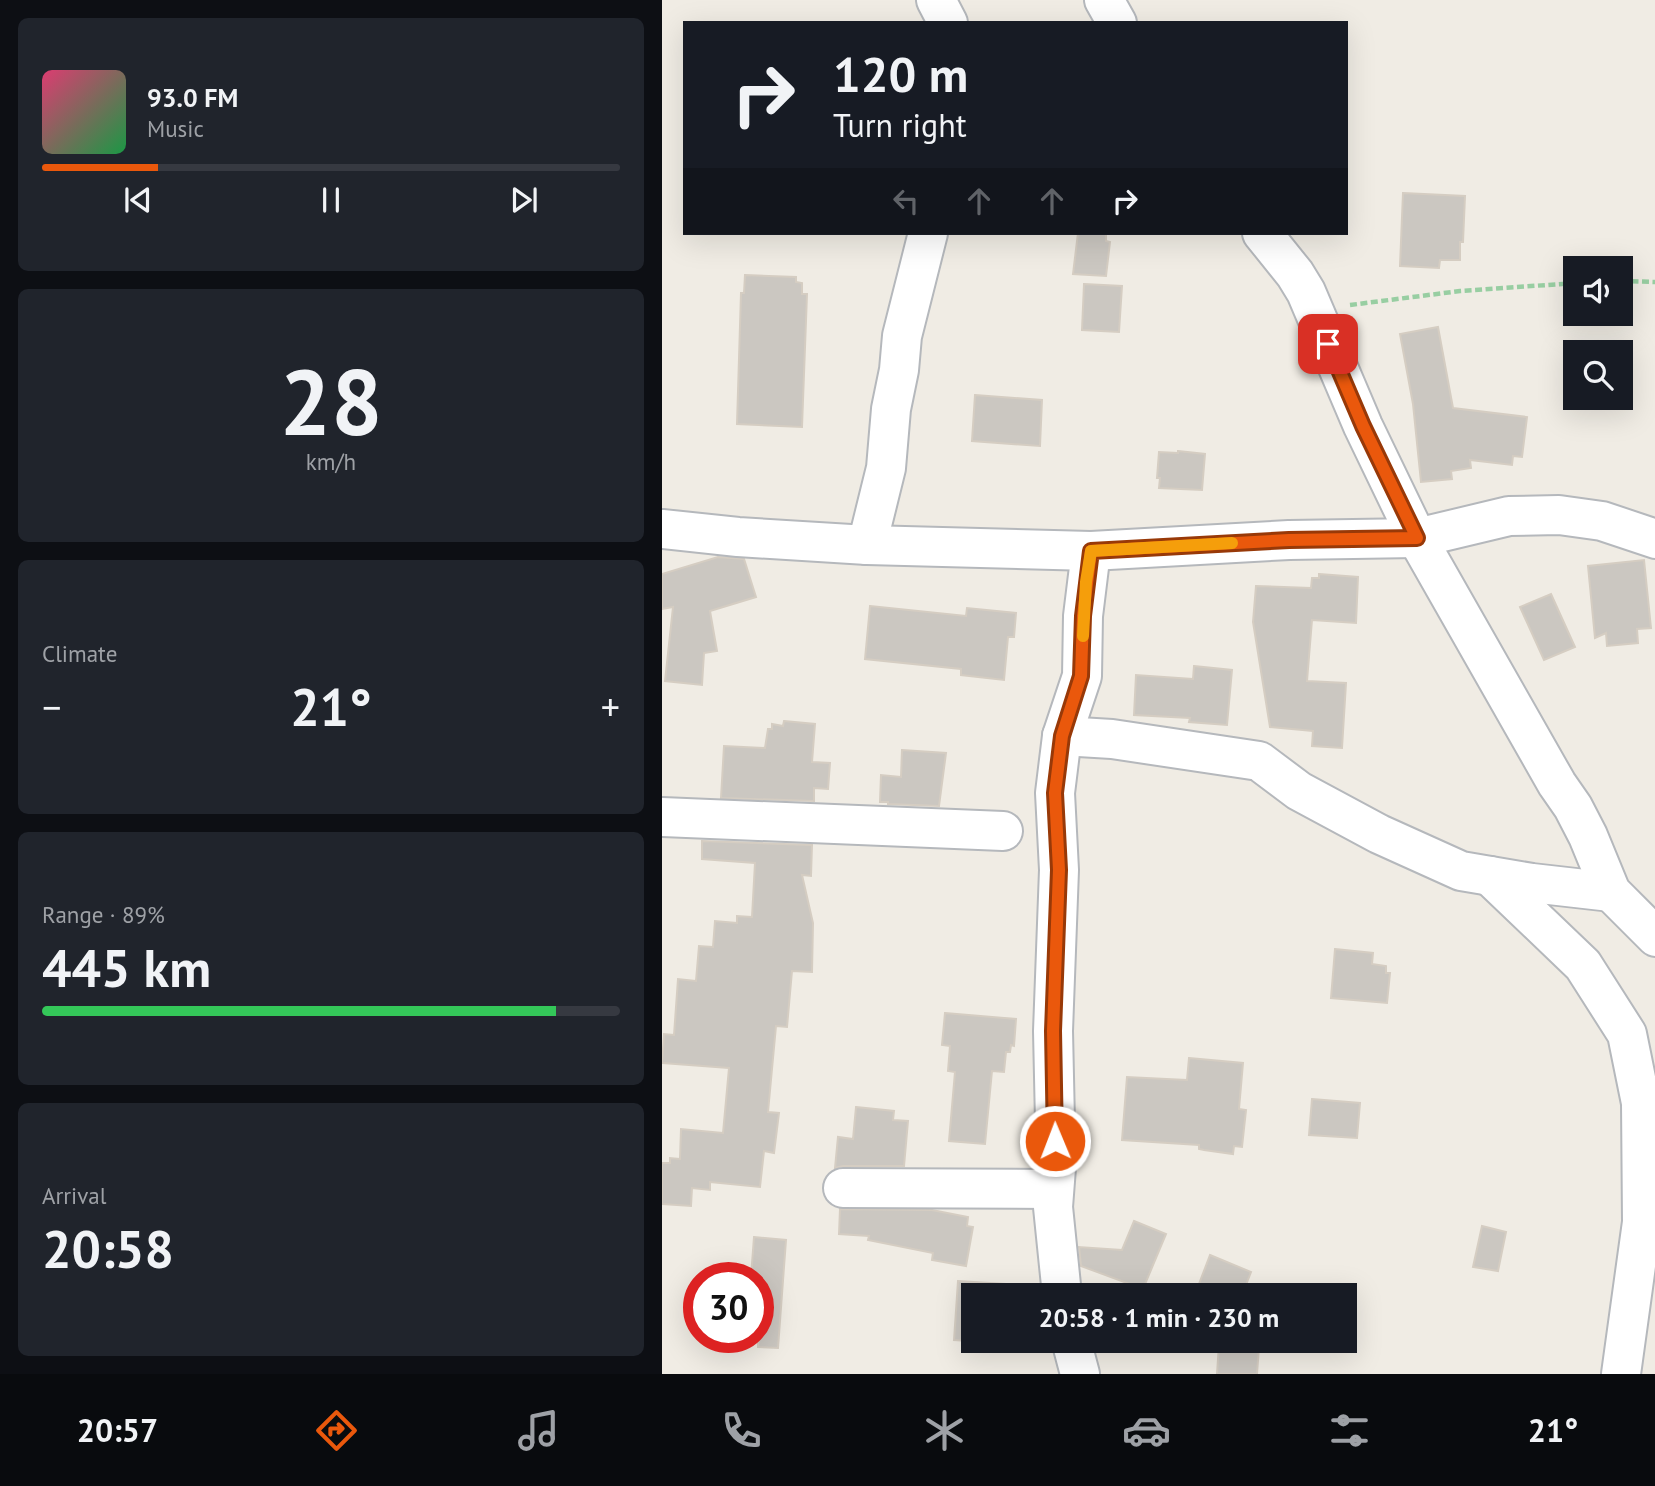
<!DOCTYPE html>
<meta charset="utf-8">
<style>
body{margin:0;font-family:"PT Sans",sans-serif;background:#20242c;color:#f1f3f6;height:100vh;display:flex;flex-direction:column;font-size:26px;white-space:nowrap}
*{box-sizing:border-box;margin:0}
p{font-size:23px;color:#9ea1a6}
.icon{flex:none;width:38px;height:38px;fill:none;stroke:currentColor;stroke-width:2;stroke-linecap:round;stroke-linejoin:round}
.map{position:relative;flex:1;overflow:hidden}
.side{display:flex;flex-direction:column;gap:18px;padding:18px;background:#0d0f14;width:662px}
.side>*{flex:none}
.top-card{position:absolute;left:21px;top:21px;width:665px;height:214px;border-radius:0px;box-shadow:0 7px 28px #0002;background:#171b24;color:#f1f3f6;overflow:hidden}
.buttons{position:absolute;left:901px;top:256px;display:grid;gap:14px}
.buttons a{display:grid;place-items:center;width:70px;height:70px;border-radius:0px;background:#171b24;box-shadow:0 7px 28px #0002;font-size:35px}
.speed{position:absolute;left:21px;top:1262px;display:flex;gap:14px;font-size:35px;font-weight:700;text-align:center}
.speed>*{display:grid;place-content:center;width:91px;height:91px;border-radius:50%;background:#171b24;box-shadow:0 7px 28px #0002;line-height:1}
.speed .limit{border:10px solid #d22;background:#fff;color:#111}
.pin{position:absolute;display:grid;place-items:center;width:60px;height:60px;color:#fff;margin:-30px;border-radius:14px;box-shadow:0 4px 10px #0006}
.me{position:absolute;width:77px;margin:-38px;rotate:359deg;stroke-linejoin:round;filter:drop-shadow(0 0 5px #0008)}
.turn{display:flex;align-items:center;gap:24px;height:147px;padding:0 35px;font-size:32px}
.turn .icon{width:91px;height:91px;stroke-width:2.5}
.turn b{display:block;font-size:49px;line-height:60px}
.lanes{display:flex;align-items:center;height:66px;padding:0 35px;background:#0003;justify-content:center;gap:35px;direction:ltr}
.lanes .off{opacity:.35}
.big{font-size:52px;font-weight:600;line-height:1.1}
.side .tile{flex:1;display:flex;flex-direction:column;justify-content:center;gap:10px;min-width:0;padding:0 24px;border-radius:10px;background:#20242c}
.side .dial{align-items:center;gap:0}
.dial b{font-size:91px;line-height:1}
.song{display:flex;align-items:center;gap:21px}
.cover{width:84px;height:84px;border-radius:10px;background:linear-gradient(135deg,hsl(340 70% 55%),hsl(140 70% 35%))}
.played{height:7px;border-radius:4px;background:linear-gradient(90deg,#ea580c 20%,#363941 20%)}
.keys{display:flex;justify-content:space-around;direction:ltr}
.heat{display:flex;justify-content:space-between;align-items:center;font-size:38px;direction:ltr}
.charge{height:10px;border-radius:5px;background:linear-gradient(90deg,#34c759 89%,#363941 0)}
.trip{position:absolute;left:299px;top:1283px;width:396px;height:70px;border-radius:0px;background:#171b24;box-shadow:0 7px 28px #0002;font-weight:600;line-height:70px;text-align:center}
.dock{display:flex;height:112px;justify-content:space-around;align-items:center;background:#090b0e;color:#9ea1a6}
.dock .icon{width:49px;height:49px}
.dock .on{color:#ea580c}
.dock b{font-size:32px;color:#f1f3f6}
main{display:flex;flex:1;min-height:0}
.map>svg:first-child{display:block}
.building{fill:#cbc7c1;stroke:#d5cdc2;stroke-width:2}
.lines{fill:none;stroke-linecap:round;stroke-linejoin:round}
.minor-casing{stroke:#b5b8bc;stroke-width:42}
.path{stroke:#98cea2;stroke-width:4.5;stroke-dasharray:7 3.5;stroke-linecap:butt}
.minor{stroke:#fff;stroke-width:38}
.route-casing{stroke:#983908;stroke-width:18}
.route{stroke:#ea580c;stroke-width:12}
.slow{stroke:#f59e0b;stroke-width:12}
</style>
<main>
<section class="side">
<div class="tile">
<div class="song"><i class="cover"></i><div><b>93.0 FM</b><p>Music</p></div></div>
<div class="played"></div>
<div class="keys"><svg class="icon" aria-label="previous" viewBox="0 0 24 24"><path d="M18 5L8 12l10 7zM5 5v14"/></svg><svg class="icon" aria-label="pause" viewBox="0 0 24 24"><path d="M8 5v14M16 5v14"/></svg><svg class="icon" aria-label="next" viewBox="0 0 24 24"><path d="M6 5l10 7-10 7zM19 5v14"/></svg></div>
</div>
<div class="tile dial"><b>28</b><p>km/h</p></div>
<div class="tile"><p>Climate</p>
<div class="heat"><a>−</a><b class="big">21°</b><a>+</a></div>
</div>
<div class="tile"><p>Range · 89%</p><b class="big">445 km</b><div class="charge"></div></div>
<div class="tile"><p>Arrival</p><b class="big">20:58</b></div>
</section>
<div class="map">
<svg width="994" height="1374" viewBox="0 0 994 1374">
<rect width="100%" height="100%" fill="#f0ece4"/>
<g class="building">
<polygon points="741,193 803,196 801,242 798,242 798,260 778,260 777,268 738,266"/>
<polygon points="416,233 444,233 444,241 448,242 444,276 411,274"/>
<polygon points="83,275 134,277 134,282 140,283 140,294 145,294 140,427 75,424 79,293 82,293"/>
<polygon points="422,284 460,286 457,332 420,330"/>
<polygon points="776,327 791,408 865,417 860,457 851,456 850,465 808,460 809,468 789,471 790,479 759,482 751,404 738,334"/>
<polygon points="959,353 969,353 965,390 959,389"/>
<polygon points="313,395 380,400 378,446 310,441"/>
<polygon points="918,397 955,397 954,408 918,405"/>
<polygon points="516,451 543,454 540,490 497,488 498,478 495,478 497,452 516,453"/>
<polygon points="56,557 82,559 94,597 48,611 55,651 42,653 40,685 3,681 11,607 0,609 0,574"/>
<polygon points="982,560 989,628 975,629 976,643 945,646 944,633 933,638 926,566"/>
<polygon points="657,574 696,577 694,623 650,620 645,681 684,683 680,748 650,746 651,731 608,727 591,622 594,586 649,588 650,578 657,578"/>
<polygon points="889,594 913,647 882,660 858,607"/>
<polygon points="208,606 304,616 305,608 354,613 352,637 346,637 342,680 299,675 299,669 203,659"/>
<polygon points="532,666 570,670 565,725 527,722 528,718 472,715 474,675 531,679"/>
<polygon points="122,721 153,724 150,762 168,763 166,789 152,788 152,801 59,798 62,746 103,748 106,729 110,729 110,724 121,726"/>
<polygon points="240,750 284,753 277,806 226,804 226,802 218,802 219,775 239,777"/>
<polygon points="40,841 150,845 149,876 140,875 151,923 150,972 130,971 125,1027 114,1026 106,1112 117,1113 112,1153 102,1151 98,1187 48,1182 48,1190 30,1188 29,1206 0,1204 0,1163 8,1163 8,1158 18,1159 19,1129 61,1133 67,1068 0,1063 2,1034 12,1035 16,979 34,981 37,946 51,947 53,921 75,923 75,916 90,917 93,863 40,859"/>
<polygon points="673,949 711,953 710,964 724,966 724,973 728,973 725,1003 669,998"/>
<polygon points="283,1013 354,1019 352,1046 349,1045 348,1052 344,1052 342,1072 330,1071 323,1144 287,1141 293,1072 286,1071 288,1046 280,1045"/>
<polygon points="527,1058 581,1063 577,1109 584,1110 580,1147 572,1146 571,1154 542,1150 537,1149 537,1145 460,1140 465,1077 525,1080"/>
<polygon points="650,1099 698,1103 695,1138 647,1135"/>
<polygon points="194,1107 232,1111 231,1120 246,1121 242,1166 181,1166 173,1168 176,1137 191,1139"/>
<polygon points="178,1209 270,1210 306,1217 305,1226 311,1227 304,1266 270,1260 271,1253 206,1240 207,1236 177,1234"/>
<polygon points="472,1221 504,1234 481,1289 419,1266 417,1247 460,1250"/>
<polygon points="820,1226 844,1232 836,1271 811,1267"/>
<polygon points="92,1237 124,1240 116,1348 96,1347 96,1277 89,1277"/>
<polygon points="548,1255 589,1272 580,1295 562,1295 537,1284"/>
<polygon points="296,1281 360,1285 360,1295 312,1295 312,1340 357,1340 357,1344 292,1340"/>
<polygon points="557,1344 597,1347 595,1374 555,1374"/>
</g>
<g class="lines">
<g class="minor-casing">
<g id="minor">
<polyline points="274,0 286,23"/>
<polyline points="442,0 455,23"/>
<polyline points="600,233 633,274 644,292 701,426 755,538 895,784 911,807 926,836 949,892 994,937"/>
<polyline points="0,529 76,537 205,545 429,551 627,540 755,538 847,516 897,515 940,521 994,539"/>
<polyline points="205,545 224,468 229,409 237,370 240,336 266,233"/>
<polyline points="400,736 450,739 597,761 637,791 717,834 799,871 870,883 949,892"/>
<polyline points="0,817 341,831"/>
<polyline points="828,876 921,965 965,1034 979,1103 980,1222 959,1374"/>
<polyline points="181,1188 392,1189"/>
<polyline points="400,1295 391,1207 394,1168 391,1031 397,870 393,793 400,736 420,676 421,616 429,551"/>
<polyline points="409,1340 418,1374"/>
</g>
</g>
<g class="path">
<polyline points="959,281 994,282"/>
<polyline points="688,305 798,291 914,283"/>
</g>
<use href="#minor" class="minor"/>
</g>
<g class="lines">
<g class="route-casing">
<polyline id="route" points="393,1141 391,1031 397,870 393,793 400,736 419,676 421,616 429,551 627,540 755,538 701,426 666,344"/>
</g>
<use href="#route" class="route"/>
<polyline class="slow" points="421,636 424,582 429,551 570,543"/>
</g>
</svg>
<div class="buttons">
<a><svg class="icon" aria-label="sound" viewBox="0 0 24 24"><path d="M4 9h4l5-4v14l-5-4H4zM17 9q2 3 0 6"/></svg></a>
<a><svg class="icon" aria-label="search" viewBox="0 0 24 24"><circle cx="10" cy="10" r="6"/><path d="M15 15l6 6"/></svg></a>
</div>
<div class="speed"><div class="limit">30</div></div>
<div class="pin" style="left:666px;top:344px;background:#d93025"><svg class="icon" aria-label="arrive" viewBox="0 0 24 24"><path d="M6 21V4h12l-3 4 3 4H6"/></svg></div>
<svg class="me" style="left:393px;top:1141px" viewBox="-20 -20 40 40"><circle r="17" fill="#ea580c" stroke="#fff" stroke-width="3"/><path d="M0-11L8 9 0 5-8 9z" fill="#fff"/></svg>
<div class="trip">20:58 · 1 min · 230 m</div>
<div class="top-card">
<div class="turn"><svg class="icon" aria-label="right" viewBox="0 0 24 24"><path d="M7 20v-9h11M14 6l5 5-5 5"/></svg><div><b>120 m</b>Turn right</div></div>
<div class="lanes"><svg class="icon off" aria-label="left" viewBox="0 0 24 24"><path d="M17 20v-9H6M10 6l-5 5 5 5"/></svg><svg class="icon off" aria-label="ahead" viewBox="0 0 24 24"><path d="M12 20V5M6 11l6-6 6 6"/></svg><svg class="icon off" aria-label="ahead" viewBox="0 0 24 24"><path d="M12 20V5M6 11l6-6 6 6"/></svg><svg class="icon" aria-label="right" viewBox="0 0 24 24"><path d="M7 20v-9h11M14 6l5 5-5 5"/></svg></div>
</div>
</div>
</main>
<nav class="dock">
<b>20:57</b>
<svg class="icon on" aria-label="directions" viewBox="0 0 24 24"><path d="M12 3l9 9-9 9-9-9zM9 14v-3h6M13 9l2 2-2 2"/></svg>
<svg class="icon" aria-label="music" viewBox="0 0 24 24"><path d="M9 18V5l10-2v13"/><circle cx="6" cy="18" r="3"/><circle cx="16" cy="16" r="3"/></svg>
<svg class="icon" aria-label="phone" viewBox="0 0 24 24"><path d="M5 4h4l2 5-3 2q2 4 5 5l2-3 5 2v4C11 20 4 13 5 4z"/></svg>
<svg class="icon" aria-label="climate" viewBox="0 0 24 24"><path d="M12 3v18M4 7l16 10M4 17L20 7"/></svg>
<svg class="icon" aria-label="car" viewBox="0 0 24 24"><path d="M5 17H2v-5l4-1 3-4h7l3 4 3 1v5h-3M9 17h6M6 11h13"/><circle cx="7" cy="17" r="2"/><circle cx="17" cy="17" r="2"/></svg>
<svg class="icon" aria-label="filters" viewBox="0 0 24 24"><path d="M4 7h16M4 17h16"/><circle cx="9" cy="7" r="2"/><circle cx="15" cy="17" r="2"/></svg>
<b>21°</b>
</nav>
